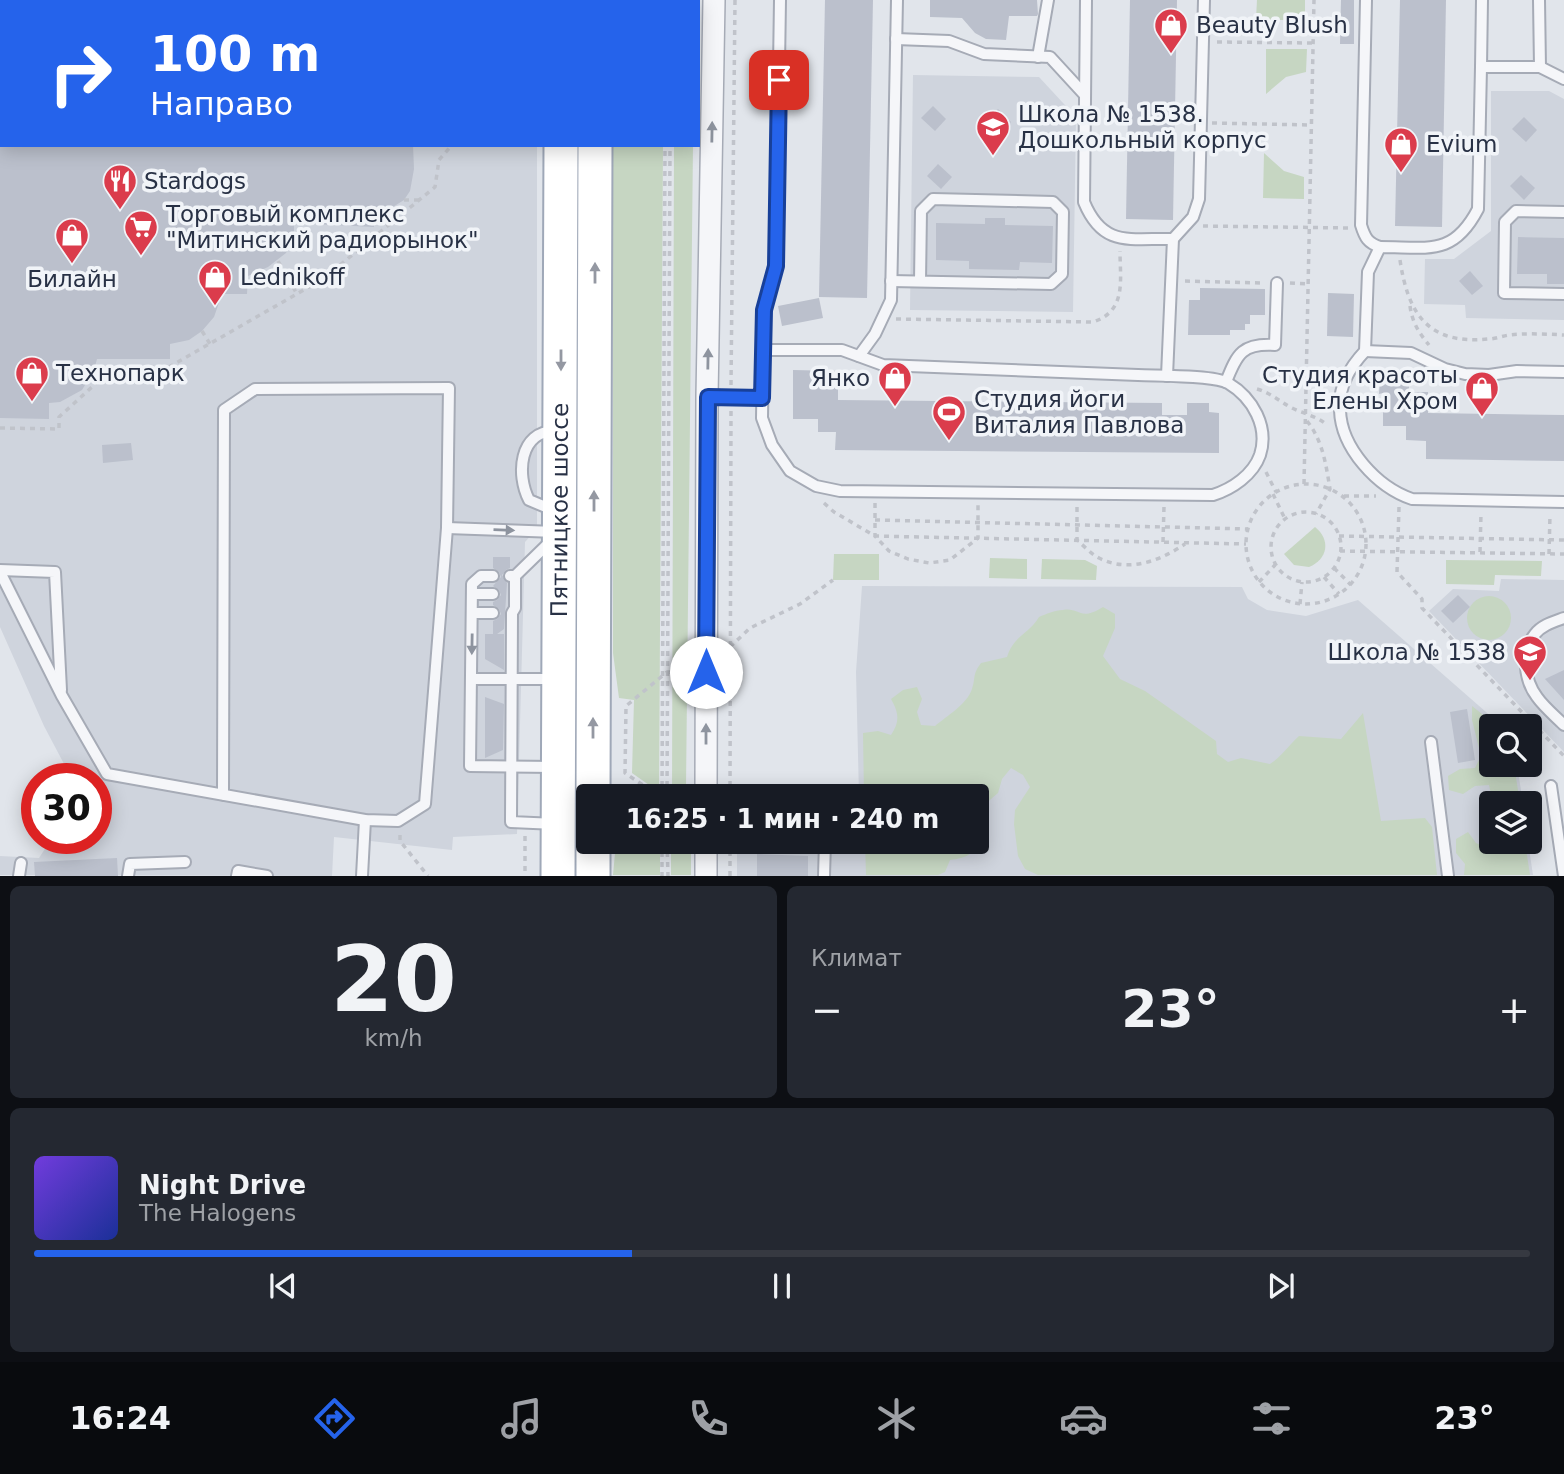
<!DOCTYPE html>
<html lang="ru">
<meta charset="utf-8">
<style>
body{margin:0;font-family:"DejaVu Sans",sans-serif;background:#242831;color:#f1f3f6;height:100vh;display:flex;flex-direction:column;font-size:26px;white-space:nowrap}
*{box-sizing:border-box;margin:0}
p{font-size:23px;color:#9ea1a6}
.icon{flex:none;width:38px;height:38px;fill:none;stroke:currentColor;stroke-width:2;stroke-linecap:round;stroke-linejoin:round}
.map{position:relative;height:876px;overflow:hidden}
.sheet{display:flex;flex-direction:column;gap:10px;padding:10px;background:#0d0f14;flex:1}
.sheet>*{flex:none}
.hud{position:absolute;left:0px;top:0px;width:700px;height:147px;box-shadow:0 4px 18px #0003;background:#2563eb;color:#fff;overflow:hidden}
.tools{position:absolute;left:1479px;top:714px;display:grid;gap:14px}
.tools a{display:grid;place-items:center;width:63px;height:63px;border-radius:7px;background:#171b24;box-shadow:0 4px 18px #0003;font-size:35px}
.speed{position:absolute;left:21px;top:763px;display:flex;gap:14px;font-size:35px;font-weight:700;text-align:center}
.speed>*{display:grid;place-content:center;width:91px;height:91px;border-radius:50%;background:#171b24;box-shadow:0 4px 18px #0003;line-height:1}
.speed .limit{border:10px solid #d22;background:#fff;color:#111}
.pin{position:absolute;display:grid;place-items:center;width:60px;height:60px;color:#fff;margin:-30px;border-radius:14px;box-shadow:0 4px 10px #0006}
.me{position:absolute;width:77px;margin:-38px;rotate:0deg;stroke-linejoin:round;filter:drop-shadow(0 0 5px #0008)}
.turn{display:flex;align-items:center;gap:24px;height:147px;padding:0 35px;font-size:32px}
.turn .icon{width:91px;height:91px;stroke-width:2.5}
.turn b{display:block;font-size:49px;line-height:60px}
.big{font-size:52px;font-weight:600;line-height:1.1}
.sheet .widget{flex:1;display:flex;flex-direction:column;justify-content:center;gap:10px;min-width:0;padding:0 24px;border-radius:10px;background:#242831}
.sheet .dial{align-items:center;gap:0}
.dial b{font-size:91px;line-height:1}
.song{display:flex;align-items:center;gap:21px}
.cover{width:84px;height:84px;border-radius:10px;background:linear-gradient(135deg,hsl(260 70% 55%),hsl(230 70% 35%))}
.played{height:7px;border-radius:4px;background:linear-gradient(90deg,#2563eb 40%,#363941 40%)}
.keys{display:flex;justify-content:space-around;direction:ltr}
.heat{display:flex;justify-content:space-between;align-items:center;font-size:38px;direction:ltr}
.sheet .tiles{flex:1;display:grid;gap:10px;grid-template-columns:1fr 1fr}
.widget:last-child{grid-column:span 2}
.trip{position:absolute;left:576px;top:784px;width:413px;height:70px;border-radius:7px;background:#171b24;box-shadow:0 4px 18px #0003;font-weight:600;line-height:70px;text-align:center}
.tab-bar{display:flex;height:112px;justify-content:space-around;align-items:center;background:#090b0e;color:#9ea1a6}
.tab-bar .icon{width:49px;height:49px}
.tab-bar .selected{color:#2563eb}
.tab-bar b{font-size:32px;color:#f1f3f6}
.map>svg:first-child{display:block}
.built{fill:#cfd4dd}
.green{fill:#c6d6c2}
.building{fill:#bbc0cc}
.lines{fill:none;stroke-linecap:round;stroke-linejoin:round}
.service-casing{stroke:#a6abb6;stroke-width:14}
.minor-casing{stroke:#a6abb6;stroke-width:24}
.primary-casing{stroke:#9fa8b8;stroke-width:37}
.path{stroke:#c0c3ca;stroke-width:3.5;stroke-dasharray:5 5;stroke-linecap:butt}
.service{stroke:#f5f6f9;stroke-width:10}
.minor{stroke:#f5f6f9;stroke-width:21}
.primary{stroke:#fff;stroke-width:33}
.oneway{fill:#8e949f}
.oneway2{fill:#9498a2}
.route-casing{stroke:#184099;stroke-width:18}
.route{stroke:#2563eb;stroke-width:12}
.labels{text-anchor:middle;stroke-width:7;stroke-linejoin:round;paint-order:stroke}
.poi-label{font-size:23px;fill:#283145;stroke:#f1f4f8;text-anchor:start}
.street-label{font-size:23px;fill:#283145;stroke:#f1f4f8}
</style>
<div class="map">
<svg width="1564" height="876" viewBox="0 0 1564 876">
<rect width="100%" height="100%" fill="#e1e5eb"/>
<g class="built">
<polygon points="0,0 544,0 2,2 2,145 537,145 537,529 525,542 517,834 453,837 452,850 334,837 332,876 0,875 0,856 39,858 52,838 96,838 96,779 72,779 44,726 0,627"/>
<polygon points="913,75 1039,77 1076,117 1073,312 910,310"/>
<polygon points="1491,91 1549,91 1564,99 1564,320 1466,318 1465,305 1424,304 1425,259 1454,259 1491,231"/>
<polygon points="1501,579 1564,580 1564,752 1429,611 1453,589 1499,591"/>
<polygon points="862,586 1242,587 1248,599 1267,610 1306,616 1358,600 1502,726 1491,726 1491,765 1517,765 1523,803 1491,803 1491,842 1528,842 1533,875 737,876 737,842 976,842 976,796 859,796 856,672"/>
</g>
<g class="green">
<polygon points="1257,0 1305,0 1305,21 1256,19"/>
<polygon points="1266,49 1307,49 1306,72 1286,77 1266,94"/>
<polygon points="613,145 663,145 659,792 632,773 634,700 619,698 613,653"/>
<polygon points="674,145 693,145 686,787 692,788 692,796 672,796"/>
<polygon points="1264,153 1284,171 1304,177 1304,199 1263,198"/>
<path d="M1315 527C1331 540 1328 559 1309 567L1294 565 1284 554Z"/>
<polygon points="834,554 879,554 879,580 833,580"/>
<polygon points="990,558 1027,559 1027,579 989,578"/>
<polygon points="1042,559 1085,560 1097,566 1096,580 1041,579"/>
<polygon points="1446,560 1542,561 1541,576 1495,575 1494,585 1446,584"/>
<circle cx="1489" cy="618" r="22"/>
<path d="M1103 607 1115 614V628L1103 656 1120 679 1145 691 1216 741 1217 754 1228 762 1241 758 1270 764C1282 756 1288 746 1299 736L1341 739 1363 713 1381 821 1425 818 1432 827 1437 875H1038L1025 869 1018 856 1014 824 1015 810 1030 787 1023 775 1011 768 1002 779 998 793 977 811V825L982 838C974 854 967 858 950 860L945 872 938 875H866L865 842H976V796H864L863 733 878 731 891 735C900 722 899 713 891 699L903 690 917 687 922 699 917 712 921 725 935 726C947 716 967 704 972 689 976 677 972 675 981 663L1007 657C1014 635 1028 635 1039 617 1046 614 1055 610 1063 610 1080 607 1079 622 1103 607Z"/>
<polygon points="1472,706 1497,726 1491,726 1491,765 1514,765 1520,803 1493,803 1489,785 1475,786 1463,794 1449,790 1448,776 1460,769 1475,768 1481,756 1472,720"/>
<polygon points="1468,832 1476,843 1488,848 1495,842 1525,842 1530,875 1464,875 1465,864 1456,853 1456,839"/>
<polygon points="616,842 660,842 660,875 613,875"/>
<rect x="671" y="842" width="20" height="33"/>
</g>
<g class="building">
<polygon points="825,0 873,0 867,298 819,297"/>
<polygon points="930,0 1037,0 1038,14 1037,16 1009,16 1006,40 986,39 975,33 962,18 930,17"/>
<polygon points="1130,0 1177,0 1173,220 1126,219"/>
<polygon points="1341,0 1354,0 1354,44 1340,44"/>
<polygon points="1400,0 1446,0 1442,227 1395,226"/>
<polygon points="933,106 946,119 935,131 921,118"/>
<polygon points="998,109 1011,122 1000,134 987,121"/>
<polygon points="1524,117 1537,130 1526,142 1512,129"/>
<polygon points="0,145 413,145 414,169 410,191 404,200 388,210 374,212 374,227 294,223 294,237 286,253 268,267 248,276 247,294 222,294 214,317 202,331 189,340 170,344 170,359 97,359 94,370 82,390 60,402 49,403 49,419 0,418"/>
<polygon points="938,164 952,177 941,189 927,176"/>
<polygon points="1521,175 1535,188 1524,200 1510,186"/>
<polygon points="985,218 1005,218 1005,225 1053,226 1052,263 1020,262 1019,270 969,269 969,261 936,260 936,223 985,224"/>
<polygon points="1518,237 1564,238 1564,284 1547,284 1547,274 1517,274"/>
<polygon points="1470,271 1483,286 1472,295 1459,281"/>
<polygon points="1200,288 1265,289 1265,315 1250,315 1250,324 1245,324 1245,330 1230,330 1230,335 1188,335 1189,300 1200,300"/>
<polygon points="1328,293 1354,294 1353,337 1327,336"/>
<polygon points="819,298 823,318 782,326 778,306"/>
<polygon points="793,370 838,371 838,400 1162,403 1162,415 1187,415 1187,403 1209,403 1209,412 1219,413 1219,453 835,450 836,432 818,432 818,419 793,419"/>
<polygon points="1380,379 1409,380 1409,392 1428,392 1428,413 1564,415 1564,461 1426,459 1426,441 1406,440 1406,426 1383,426 1383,393 1379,394"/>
<polygon points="131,443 133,460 103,463 102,445"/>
<polygon points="493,557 510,557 510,568 506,570 502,575 507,583 504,629 497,634 504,634 504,670 485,659 485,634 493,634 493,621 497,619 501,614 499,609 493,605 493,602 497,600 501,595 499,590 493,586 501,577 499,572 493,568"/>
<polygon points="1458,595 1470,607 1453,623 1441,611"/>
<polygon points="1564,670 1564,700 1545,679"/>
<polygon points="485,697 504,704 503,750 485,758"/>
<polygon points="1467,709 1475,760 1458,763 1450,712"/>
<polygon points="757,854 808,856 808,876 757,876"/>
<polygon points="117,858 118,876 35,876 34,862"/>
</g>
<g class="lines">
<g class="service-casing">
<g id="service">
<polyline points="37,0 37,2"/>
<path d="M1086 0 1084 202C1103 248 1130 238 1173 239"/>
<path d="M1366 0 1361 225C1365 238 1368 243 1380 247"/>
<path d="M1539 0 1540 67H1481L1478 209C1453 257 1428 247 1380 247L1368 272 1365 351C1350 367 1338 387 1340 410 1341 448 1377 487 1412 499L1564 502"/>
<polyline points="448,2 448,0"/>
<polyline points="896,39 949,41 984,54 1050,57 1084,94"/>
<polyline points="1038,57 1048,0"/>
<polyline points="1481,67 1482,0"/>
<polyline points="1540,67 1564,79"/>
<polyline points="1564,212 1516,211 1505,222 1504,293 1564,294"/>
<polyline points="891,281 1051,284 1062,274 1063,212 1053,202 933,199 921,211 920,281"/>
<path d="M763 350H842L883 365C968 369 1053 372 1138 375 1158 376 1213 375 1228 383 1253 398 1269 427 1260 455 1253 475 1232 489 1213 495L840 491 816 486 790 471 772 445 762 418Z"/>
<polyline points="763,350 764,310 776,266 780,0"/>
<polyline points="1365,351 1411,353 1445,369 1465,374 1489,375 1517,371 1564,372"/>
<polyline points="859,356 875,334 891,300 897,0"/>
<polyline points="1167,376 1173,239 1193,217 1199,199 1204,0"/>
<path d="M1226 382C1237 353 1243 343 1275 345L1277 283"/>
<polyline points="707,397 762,398"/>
<path d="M553 510 529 500C516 475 519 431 555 431"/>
<polyline points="447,528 556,532"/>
<polyline points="0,570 55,572 61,690"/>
<polyline points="0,572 62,696 107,774 365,820 398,821 425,804 447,528 449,388 255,389 224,410 223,795"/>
<polyline points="493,576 481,576 472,584 470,766 555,767"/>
<polyline points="510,576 515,576 553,539"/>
<polyline points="515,576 515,608 512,613 511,822 556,824"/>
<polyline points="472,594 493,594"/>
<polyline points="472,613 493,613"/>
<path d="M1564 618C1553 622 1542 625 1535 634 1521 651 1524 680 1537 697 1544 707 1555 716 1564 725"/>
<polyline points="471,679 556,679"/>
<polyline points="1431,742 1448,876"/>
<polyline points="1551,786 1564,876"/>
<polyline points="19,876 21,863"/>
<polyline points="128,876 130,864 185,862"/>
<polyline points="237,876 238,871 267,876"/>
<polyline points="362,876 365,820"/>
<polyline points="824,876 825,842"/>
</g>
</g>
<g class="minor-casing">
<g id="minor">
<polyline points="706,796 707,397 714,0"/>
<polyline points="706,842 706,876"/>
</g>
</g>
<g class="primary-casing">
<g id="primary">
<polyline points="567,2 567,0"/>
<polyline points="601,2 602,0"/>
<polyline points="593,796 595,145"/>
<polyline points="593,842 593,876"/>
<path id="s1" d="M558 876 561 145"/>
</g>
</g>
<g class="path">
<polyline points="533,2 534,0"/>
<polyline points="666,2 666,0"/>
<polyline points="671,2 671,0"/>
<polyline points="0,40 2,39"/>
<polyline points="1217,42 1313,43"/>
<polyline points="1212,123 1312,125"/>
<polyline points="404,200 419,200"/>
<polyline points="1203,226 1349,228"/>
<path d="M1400 260C1408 314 1428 345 1488 339 1495 339 1502 336 1509 335 1527 333 1546 334 1564 335"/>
<polyline points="278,261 297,294"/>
<polyline points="1185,281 1264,283"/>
<polyline points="1290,283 1308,284"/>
<path d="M1410 306C1412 322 1419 333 1429 345"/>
<path d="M896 319 1093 322C1127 311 1120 280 1120 251"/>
<polyline points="202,331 210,344"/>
<polyline points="731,385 735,0"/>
<path d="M1257 389C1271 393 1279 401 1292 408 1304 414 1317 416 1327 425"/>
<path d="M1307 421C1323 441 1326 465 1330 489L1316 514"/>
<polyline points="0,428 59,429 59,417 114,367 169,367 323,279 435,187 439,160 452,145"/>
<polyline points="1266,472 1276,492"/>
<circle cx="1306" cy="544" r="60"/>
<polyline points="1304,484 1314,0"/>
<polyline points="1273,494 1285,519"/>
<polyline points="1344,496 1376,496"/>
<polyline points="824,503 834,512 875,536 1246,544"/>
<polyline points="875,503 875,536 889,551 908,559 929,563 950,560 978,538 978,505"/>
<path d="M1077 507V540C1084 546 1091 554 1099 558 1128 573 1160 561 1185 544"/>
<polyline points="1399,507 1397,572 1422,599 1422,608 1564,756"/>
<circle cx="1306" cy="547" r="35"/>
<polyline points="875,520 1248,529"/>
<polyline points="1339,536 1564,540"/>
<polyline points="1163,542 1164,506"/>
<polyline points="1340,551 1564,554"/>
<polyline points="1480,552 1481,513"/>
<polyline points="1549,554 1550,514"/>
<polyline points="1334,568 1351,585"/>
<polyline points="1324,577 1339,594"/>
<polyline points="1259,582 1275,565"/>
<polyline points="1300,604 1302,582"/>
<polyline points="730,647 750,628 800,604 833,580"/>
<polyline points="659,796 625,773 626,706 667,672 688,672"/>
<polyline points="662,796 665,145"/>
<polyline points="667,796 670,145"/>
<polyline points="730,796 731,410"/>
<polyline points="400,835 400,841 428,876"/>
<polyline points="525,836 525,876"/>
<polyline points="662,842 662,876"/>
<polyline points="667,842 668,876"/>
<polyline points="730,876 730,842"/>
</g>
<use href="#service" class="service"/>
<use href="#minor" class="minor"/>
<use href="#primary" class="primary"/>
</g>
<defs><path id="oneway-solid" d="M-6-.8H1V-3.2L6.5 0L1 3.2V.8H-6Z" transform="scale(1.75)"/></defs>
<g class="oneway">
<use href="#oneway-solid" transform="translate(712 132) rotate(-89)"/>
<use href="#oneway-solid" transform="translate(708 359) rotate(-89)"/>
<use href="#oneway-solid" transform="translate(504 530) rotate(2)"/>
<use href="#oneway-solid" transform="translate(472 644) rotate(91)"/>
<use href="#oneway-solid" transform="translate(706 734) rotate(-90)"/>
</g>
<g class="oneway2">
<use href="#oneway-solid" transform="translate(595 273) rotate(-90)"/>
<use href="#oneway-solid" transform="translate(561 360) rotate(90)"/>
<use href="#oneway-solid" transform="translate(594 501) rotate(-90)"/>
<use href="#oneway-solid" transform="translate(593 728) rotate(-90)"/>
</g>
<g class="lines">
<g class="route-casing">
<polyline id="route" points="706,672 708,397 762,398 764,310 776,266 779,80"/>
</g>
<use href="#route" class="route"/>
</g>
<defs>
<g id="shop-pin" transform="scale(1.75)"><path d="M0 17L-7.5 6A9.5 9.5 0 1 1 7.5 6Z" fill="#db3c4c" stroke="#f1f4f8"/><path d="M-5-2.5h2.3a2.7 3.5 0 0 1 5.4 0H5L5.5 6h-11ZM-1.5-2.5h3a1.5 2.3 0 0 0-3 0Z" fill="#fff"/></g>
<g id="school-pin" transform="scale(1.75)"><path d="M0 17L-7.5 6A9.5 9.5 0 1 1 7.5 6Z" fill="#db3c4c" stroke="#f1f4f8"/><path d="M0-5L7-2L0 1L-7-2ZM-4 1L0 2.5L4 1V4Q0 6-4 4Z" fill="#fff"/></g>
<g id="restaurant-pin" transform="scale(1.75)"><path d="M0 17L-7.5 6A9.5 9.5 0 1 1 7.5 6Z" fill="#db3c4c" stroke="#f1f4f8"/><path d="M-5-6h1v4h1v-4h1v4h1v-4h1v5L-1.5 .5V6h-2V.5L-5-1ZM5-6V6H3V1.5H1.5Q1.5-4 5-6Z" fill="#fff"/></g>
<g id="supermarket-pin" transform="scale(1.75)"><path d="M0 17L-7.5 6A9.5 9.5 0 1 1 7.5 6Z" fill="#db3c4c" stroke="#f1f4f8"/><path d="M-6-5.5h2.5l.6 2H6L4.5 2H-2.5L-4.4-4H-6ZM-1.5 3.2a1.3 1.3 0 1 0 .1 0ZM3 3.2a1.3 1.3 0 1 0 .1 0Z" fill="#fff"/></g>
<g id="stadium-pin" transform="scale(1.75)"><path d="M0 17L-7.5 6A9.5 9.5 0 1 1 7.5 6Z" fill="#db3c4c" stroke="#f1f4f8"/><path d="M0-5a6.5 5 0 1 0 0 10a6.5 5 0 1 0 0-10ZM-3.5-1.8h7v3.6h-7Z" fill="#fff"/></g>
</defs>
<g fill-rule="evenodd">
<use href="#shop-pin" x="1171" y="25"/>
<use href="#school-pin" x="993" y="127"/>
<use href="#shop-pin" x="1401" y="144"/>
<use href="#restaurant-pin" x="120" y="181"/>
<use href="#supermarket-pin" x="141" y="227"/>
<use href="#shop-pin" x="72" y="235"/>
<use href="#shop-pin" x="215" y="277"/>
<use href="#shop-pin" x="32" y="373"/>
<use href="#shop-pin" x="895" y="378"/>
<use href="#shop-pin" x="1482" y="388"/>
<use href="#stadium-pin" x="949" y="412"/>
<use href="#school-pin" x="1530" y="652"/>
</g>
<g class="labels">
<g class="poi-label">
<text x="1196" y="33">Beauty Blush</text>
<text x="1018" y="122">Школа № 1538.<tspan x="1018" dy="26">Дошкольный корпус</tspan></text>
<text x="1426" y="152">Evium</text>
<text x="144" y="189">Stardogs</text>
<text x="166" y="222">Торговый комплекс<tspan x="166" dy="26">"Митинский радиорынок"</tspan></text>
<text x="240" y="285">Lednikoff</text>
<text x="72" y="287" text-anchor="middle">Билайн</text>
<text x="56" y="381">Технопарк</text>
<text x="1458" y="383" text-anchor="end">Студия красоты<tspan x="1458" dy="26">Елены Хром</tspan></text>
<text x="870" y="386" text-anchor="end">Янко</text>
<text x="974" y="407">Студия йоги<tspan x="974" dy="26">Виталия Павлова</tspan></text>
<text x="1506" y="660" text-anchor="end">Школа № 1538</text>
</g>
<g class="street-label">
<text dy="8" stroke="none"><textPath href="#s1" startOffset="366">Пятницкое шоссе</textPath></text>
</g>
</g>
</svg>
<div class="tools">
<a><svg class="icon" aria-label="search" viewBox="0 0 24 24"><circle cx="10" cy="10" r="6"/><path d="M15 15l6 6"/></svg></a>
<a><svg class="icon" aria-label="layers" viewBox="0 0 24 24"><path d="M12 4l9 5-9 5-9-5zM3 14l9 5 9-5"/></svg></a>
</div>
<div class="speed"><div class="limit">30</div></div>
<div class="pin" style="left:779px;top:80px;background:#d93025"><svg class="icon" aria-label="arrive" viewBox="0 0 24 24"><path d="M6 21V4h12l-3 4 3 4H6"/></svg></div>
<svg class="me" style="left:706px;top:672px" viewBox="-20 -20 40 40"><circle r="19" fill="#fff"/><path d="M0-13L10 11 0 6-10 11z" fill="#2563eb"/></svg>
<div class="trip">16:25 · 1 мин · 240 m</div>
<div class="hud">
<div class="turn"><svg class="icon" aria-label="right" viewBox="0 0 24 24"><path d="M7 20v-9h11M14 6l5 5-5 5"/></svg><div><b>100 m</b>Направо</div></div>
</div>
</div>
<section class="sheet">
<div class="tiles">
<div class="widget dial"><b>20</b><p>km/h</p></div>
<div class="widget"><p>Климат</p>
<div class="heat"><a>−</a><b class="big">23°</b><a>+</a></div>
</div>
<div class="widget">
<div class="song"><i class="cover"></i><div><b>Night Drive</b><p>The Halogens</p></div></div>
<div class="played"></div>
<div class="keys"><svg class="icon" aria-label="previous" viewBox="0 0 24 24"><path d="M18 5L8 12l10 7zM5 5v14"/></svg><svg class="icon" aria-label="pause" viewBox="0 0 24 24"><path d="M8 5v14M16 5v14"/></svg><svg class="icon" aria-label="next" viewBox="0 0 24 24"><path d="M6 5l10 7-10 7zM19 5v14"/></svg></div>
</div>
</div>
</section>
<nav class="tab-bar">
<b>16:24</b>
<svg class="icon selected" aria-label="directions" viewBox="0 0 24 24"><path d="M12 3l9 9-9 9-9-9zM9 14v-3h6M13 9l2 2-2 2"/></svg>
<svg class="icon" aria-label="music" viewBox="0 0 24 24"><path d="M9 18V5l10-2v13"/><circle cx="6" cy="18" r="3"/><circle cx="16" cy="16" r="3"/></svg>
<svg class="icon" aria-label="phone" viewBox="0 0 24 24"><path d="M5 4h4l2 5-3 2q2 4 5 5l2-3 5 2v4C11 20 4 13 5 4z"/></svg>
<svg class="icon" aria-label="climate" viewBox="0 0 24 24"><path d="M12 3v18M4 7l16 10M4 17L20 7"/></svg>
<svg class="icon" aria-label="car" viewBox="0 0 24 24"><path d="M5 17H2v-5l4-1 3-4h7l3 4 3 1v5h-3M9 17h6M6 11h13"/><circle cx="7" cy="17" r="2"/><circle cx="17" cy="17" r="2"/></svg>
<svg class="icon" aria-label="filters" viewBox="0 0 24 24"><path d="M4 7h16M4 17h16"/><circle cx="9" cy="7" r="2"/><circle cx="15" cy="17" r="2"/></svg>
<b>23°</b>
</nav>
